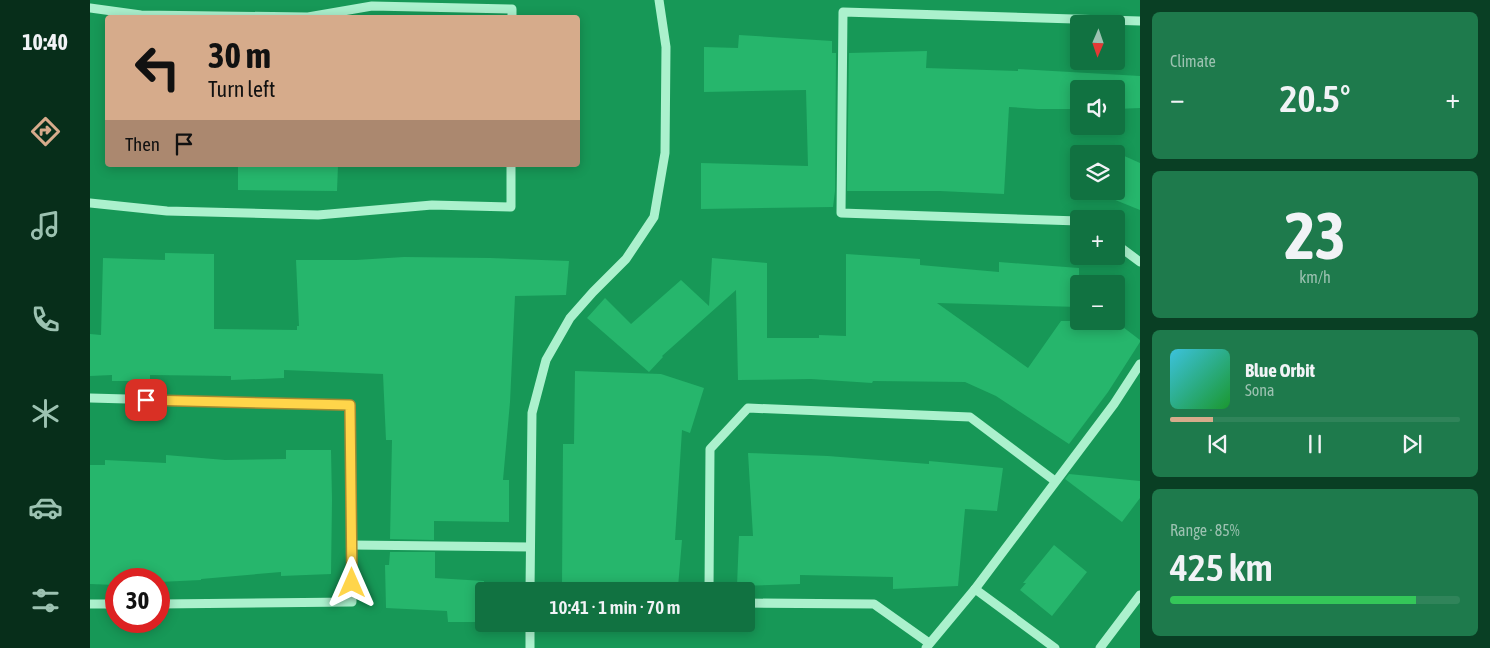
<!DOCTYPE html>
<meta charset="utf-8">
<style>
body{margin:0;font-family:"Asap Condensed",sans-serif;background:#1e7a4c;color:#f1f3f6;height:100vh;display:flex;flex-direction:column;font-size:19px;white-space:nowrap}
*{box-sizing:border-box;margin:0}
p{font-size:16px;color:#9cc2b1}
.icon{flex:none;width:28px;height:28px;fill:none;stroke:currentColor;stroke-width:2;stroke-linecap:round;stroke-linejoin:round}
.map{position:relative;flex:1;overflow:hidden}
.side{display:flex;flex-direction:column;gap:12px;padding:12px;background:#093f24;width:350px}
.side>*{flex:none}
.guide{position:absolute;left:15px;top:15px;width:475px;height:152px;border-radius:5px;box-shadow:0 2px 12px #0003;background:#d6ab8b;color:#111;overflow:hidden}
.needle{width:32px;rotate:182deg}
.fabs{position:absolute;left:980px;top:15px;display:grid;gap:10px}
.fabs a{display:grid;place-items:center;width:55px;height:55px;border-radius:5px;background:#117241;box-shadow:0 2px 12px #0003;font-size:25px}
.speed{position:absolute;left:15px;top:568px;display:flex;gap:10px;font-size:25px;font-weight:700;text-align:center}
.speed>*{display:grid;place-content:center;width:65px;height:65px;border-radius:50%;background:#117241;box-shadow:0 2px 12px #0003;line-height:1}
.speed .limit{border:8px solid #d22;background:#fff;color:#111}
.pin{position:absolute;display:grid;place-items:center;width:42px;height:42px;color:#fff;margin:-21px;border-radius:10px;box-shadow:0 2px 8px #0006}
.me{position:absolute;width:55px;margin:-28px;rotate:0deg;stroke-linejoin:round;filter:drop-shadow(0 0 4px #0008)}
.turn{display:flex;align-items:center;gap:18px;height:105px;padding:0 20px;font-size:22px}
.turn .icon{width:65px;height:65px;stroke-width:2.5}
.turn b{display:block;font-size:35px;line-height:42px}
.then{display:flex;align-items:center;height:48px;padding:0 20px;background:#0003;gap:10px;font-size:19px}
.big{font-size:38px;font-weight:600;line-height:1.1}
.side .tile{flex:1;display:flex;flex-direction:column;justify-content:center;gap:8px;min-width:0;padding:0 18px;border-radius:8px;background:#1e7a4c}
.side .dial{align-items:center;gap:0}
.dial b{font-size:65px;line-height:1}
.song{display:flex;align-items:center;gap:15px}
.cover{width:60px;height:60px;border-radius:8px;background:linear-gradient(135deg,hsl(190 70% 55%),hsl(130 70% 35%))}
.played{height:5px;border-radius:2px;background:linear-gradient(90deg,#d6ab8b 15%,#30845a 15%)}
.keys{display:flex;justify-content:space-around;direction:ltr}
.heat{display:flex;justify-content:space-between;align-items:center;font-size:28px;direction:ltr}
.charge{height:8px;border-radius:4px;background:linear-gradient(90deg,#34c759 85%,#30845a 0)}
.trip{position:absolute;left:385px;top:582px;width:280px;height:50px;border-radius:5px;background:#117241;box-shadow:0 2px 12px #0003;font-weight:600;line-height:50px;text-align:center}
main{display:flex;flex:1;min-height:0}
.tabs{display:flex;flex-direction:column;width:90px;justify-content:space-around;align-items:center;background:#072e1a;color:#9cc2b1}
.tabs .icon{width:35px;height:35px}
.tabs .selected{color:#d6ab8b}
.tabs b{font-size:22px;color:#f1f3f6}
.map>svg:first-child{display:block}
.building{fill:#26b66c}
.lines{fill:none;stroke-linecap:round;stroke-linejoin:round}
.minor{stroke:#abf1cd;stroke-width:9}
.route-casing{stroke:#a68a30;stroke-width:12}
.route{stroke:#ffd54a;stroke-width:9}
</style>
<main>
<nav class="tabs">
<b>10:40</b>
<svg class="icon selected" aria-label="directions" viewBox="0 0 24 24"><path d="M12 3l9 9-9 9-9-9zM9 14v-3h6M13 9l2 2-2 2"/></svg>
<svg class="icon" aria-label="music" viewBox="0 0 24 24"><path d="M9 18V5l10-2v13"/><circle cx="6" cy="18" r="3"/><circle cx="16" cy="16" r="3"/></svg>
<svg class="icon" aria-label="phone" viewBox="0 0 24 24"><path d="M5 4h4l2 5-3 2q2 4 5 5l2-3 5 2v4C11 20 4 13 5 4z"/></svg>
<svg class="icon" aria-label="climate" viewBox="0 0 24 24"><path d="M12 3v18M4 7l16 10M4 17L20 7"/></svg>
<svg class="icon" aria-label="car" viewBox="0 0 24 24"><path d="M5 17H2v-5l4-1 3-4h7l3 4 3 1v5h-3M9 17h6M6 11h13"/><circle cx="7" cy="17" r="2"/><circle cx="17" cy="17" r="2"/></svg>
<svg class="icon" aria-label="filters" viewBox="0 0 24 24"><path d="M4 7h16M4 17h16"/><circle cx="9" cy="7" r="2"/><circle cx="15" cy="17" r="2"/></svg>
</nav>
<div class="map">
<svg width="1050" height="648" viewBox="0 0 1050 648">
<rect width="100%" height="100%" fill="#179857"/>
<g class="building">
<polygon points="649,35 742,41 742,53 746,53 745,191 743,207 611,209 611,163 718,166 716,90 614,92 614,47 648,48"/>
<polygon points="837,51 836,68 928,71 928,69 1050,76 1050,108 1026,109 1026,89 989,89 989,109 948,109 919,107 914,194 850,191 757,191 759,53"/>
<polygon points="1012,146 1050,163 1050,210 1003,191 1026,191 1026,154 1009,154"/>
<polygon points="148,165 248,165 247,191 148,190"/>
<polygon points="75,253 124,254 124,329 207,330 207,326 209,326 206,260 266,260 314,257 400,258 479,261 476,295 425,296 420,402 413,480 419,480 419,522 344,521 344,540 300,539 302,440 296,440 293,374 194,370 194,378 141,380 141,376 60,375 60,381 22,381 22,375 0,376 0,334 11,335 13,258 75,260"/>
<polygon points="756,254 830,259 830,265 909,272 909,262 989,268 989,307 847,303 938,368 971,321 1025,321 1050,340 1050,342 1018,392 979,444 906,396 875,382 783,381 782,383 721,379 648,380 646,290 572,356 573,357 559,372 497,318 515,298 541,324 591,280 619,306 622,258 677,263 677,338 729,338 729,335 756,336"/>
<polygon points="485,371 571,374 614,388 600,433 592,430 585,540 592,540 588,587 538,586 538,583 472,585 473,444 484,444"/>
<polygon points="196,450 241,450 242,500 241,574 191,576 191,572 111,579 111,580 69,582 69,579 26,579 26,585 0,584 0,465 15,465 15,460 76,463 76,455 135,460 196,459"/>
<polygon points="658,453 738,456 839,464 839,461 913,468 907,511 875,509 868,586 803,589 803,577 710,575 710,584 647,586 649,536 663,536"/>
<polygon points="979,474 1050,481 1050,498 1032,522 975,479"/>
<polygon points="964,545 997,572 962,616 930,590 936,583 933,583"/>
<polygon points="300,552 345,552 345,578 394,581 394,622 358,622 357,611 296,608 295,565 299,565"/>
</g>
<g class="lines">
<g class="minor">
<polyline points="0,8 51,15 218,17 282,6 422,9 422,18"/>
<polyline points="0,203 77,211 228,215 342,205 421,207 421,165"/>
<polyline points="989,221 751,213 753,12 1050,21"/>
<polyline points="1026,244 1050,262"/>
<polyline points="0,398 260,405 262,602 69,604"/>
<polyline points="261,545 440,547"/>
<polyline points="885,589 965,648"/>
<polyline points="440,591 442,413 456,360 480,318 503,292 536,259 564,217 575,153 576,47 569,0"/>
<polyline points="619,591 620,449 658,408 880,417 965,481"/>
<polyline points="656,603 784,604 839,643"/>
<polyline points="0,604 26,604"/>
<polyline points="440,648 440,624"/>
<polyline points="836,648 885,589 1024,404 1050,364"/>
<polyline points="1010,648 1050,595"/>
</g>
</g>
<g class="lines">
<g class="route-casing">
<polyline id="route" points="56,400 260,405 262,583"/>
</g>
<use href="#route" class="route"/>
</g>
</svg>
<div class="fabs">
<a><svg class="needle" viewBox="-14 -14 28 28"><path d="M0-13l5 13h-10z" fill="#e53935"/><path d="M0 13l5-13h-10z" fill="#9cc2b1"/></svg></a>
<a><svg class="icon" aria-label="sound" viewBox="0 0 24 24"><path d="M4 9h4l5-4v14l-5-4H4zM17 9q2 3 0 6"/></svg></a>
<a><svg class="icon" aria-label="layers" viewBox="0 0 24 24"><path d="M12 4l9 5-9 5-9-5zM3 14l9 5 9-5"/></svg></a>
<a>+</a>
<a>−</a>
</div>
<div class="speed"><div class="limit">30</div></div>
<div class="pin" style="left:56px;top:400px;background:#d93025"><svg class="icon" aria-label="arrive" viewBox="0 0 24 24"><path d="M6 21V4h12l-3 4 3 4H6"/></svg></div>
<svg class="me" style="left:262px;top:583px" viewBox="-20 -20 40 40"><path d="M0-17L14 15 0 8-14 15z" fill="#ffd54a" stroke="#fff" stroke-width="4"/></svg>
<div class="trip">10:41 · 1 min · 70 m</div>
<div class="guide">
<div class="turn"><svg class="icon" aria-label="left" viewBox="0 0 24 24"><path d="M17 20v-9H6M10 6l-5 5 5 5"/></svg><div><b>30 m</b>Turn left</div></div>
<div class="then">Then<svg class="icon" aria-label="arrive" viewBox="0 0 24 24"><path d="M6 21V4h12l-3 4 3 4H6"/></svg></div>
</div>
</div>
<section class="side">
<div class="tile"><p>Climate</p>
<div class="heat"><a>−</a><b class="big">20.5°</b><a>+</a></div>
</div>
<div class="tile dial"><b>23</b><p>km/h</p></div>
<div class="tile">
<div class="song"><i class="cover"></i><div><b>Blue Orbit</b><p>Sona</p></div></div>
<div class="played"></div>
<div class="keys"><svg class="icon" aria-label="previous" viewBox="0 0 24 24"><path d="M18 5L8 12l10 7zM5 5v14"/></svg><svg class="icon" aria-label="pause" viewBox="0 0 24 24"><path d="M8 5v14M16 5v14"/></svg><svg class="icon" aria-label="next" viewBox="0 0 24 24"><path d="M6 5l10 7-10 7zM19 5v14"/></svg></div>
</div>
<div class="tile"><p>Range · 85%</p><b class="big">425 km</b><div class="charge"></div></div>
</section>
</main>
